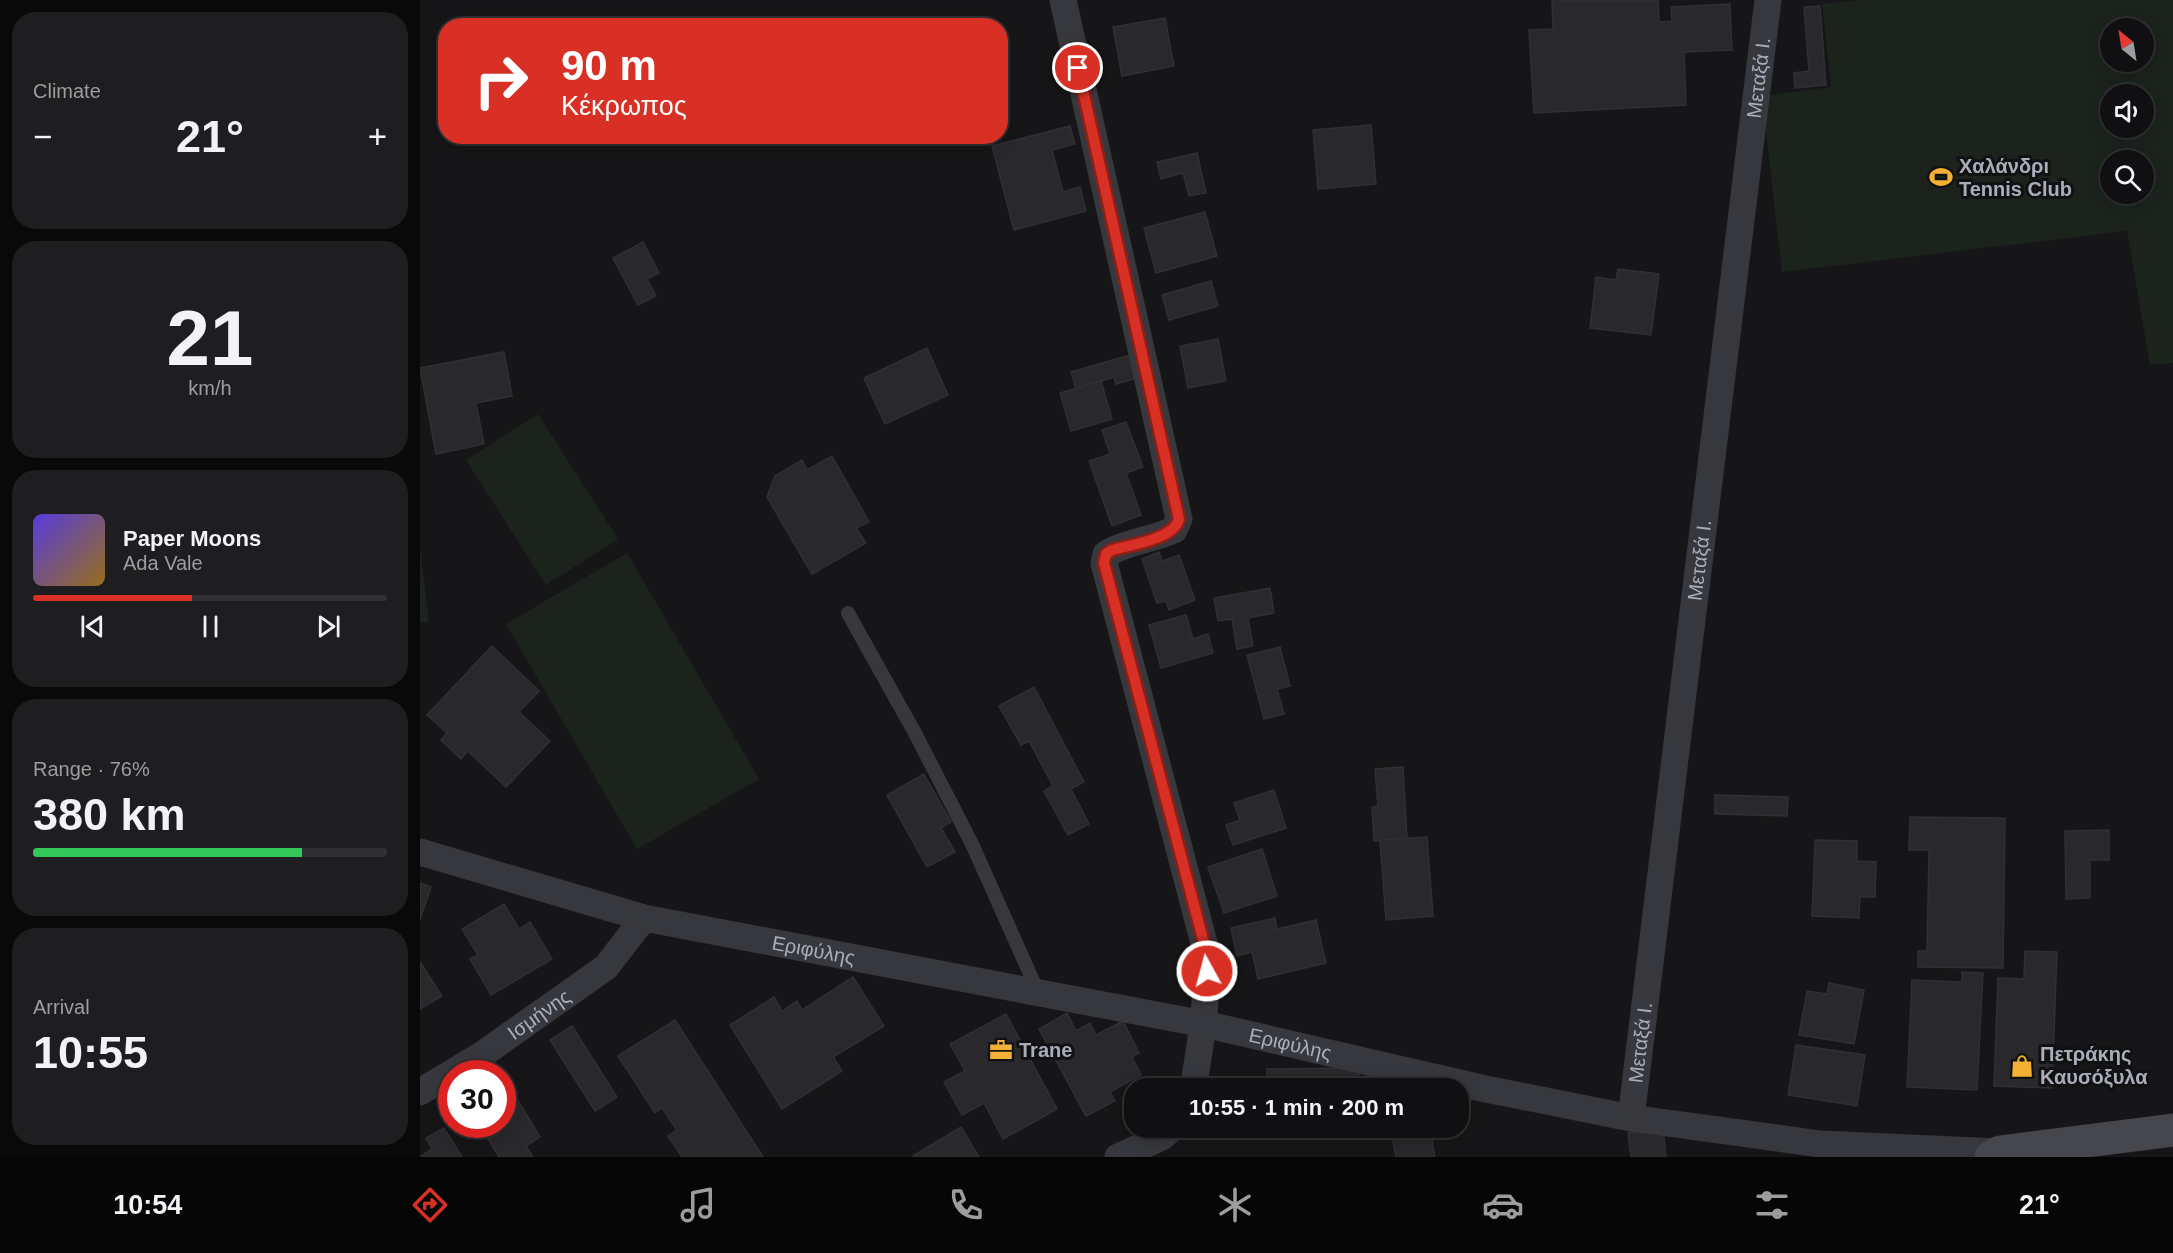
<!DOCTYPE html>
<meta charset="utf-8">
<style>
body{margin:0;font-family:Arial,sans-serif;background:#1e1e20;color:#f1f3f6;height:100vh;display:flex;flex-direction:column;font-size:22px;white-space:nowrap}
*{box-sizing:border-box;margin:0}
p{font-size:20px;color:#9c9d9f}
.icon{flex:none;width:33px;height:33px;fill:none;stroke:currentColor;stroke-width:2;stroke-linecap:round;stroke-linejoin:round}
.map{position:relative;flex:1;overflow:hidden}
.panel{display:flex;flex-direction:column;gap:12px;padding:12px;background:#09090a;width:420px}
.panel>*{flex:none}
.hud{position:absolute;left:18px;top:18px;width:570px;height:126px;border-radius:24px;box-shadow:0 3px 15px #0003,0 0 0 2px #303032;background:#d93025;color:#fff;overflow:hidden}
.needle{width:39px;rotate:330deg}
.tools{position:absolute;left:1680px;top:18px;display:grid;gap:12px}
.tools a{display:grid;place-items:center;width:54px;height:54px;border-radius:50%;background:#101012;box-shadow:0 3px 15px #0003,0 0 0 2px #303032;font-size:30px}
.speed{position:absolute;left:18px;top:1060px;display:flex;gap:12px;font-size:30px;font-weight:700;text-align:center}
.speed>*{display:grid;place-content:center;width:78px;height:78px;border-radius:50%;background:#101012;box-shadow:0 3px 15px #0003,0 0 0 2px #303032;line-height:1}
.speed .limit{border:9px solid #d22;background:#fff;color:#111}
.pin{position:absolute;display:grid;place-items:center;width:51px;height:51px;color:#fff;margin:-26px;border:3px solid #fff;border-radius:50%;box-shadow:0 2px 6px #0007}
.me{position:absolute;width:66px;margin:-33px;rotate:353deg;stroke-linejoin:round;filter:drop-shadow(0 0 4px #0008)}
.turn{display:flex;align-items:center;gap:21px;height:126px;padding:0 24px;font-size:27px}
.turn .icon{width:78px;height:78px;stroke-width:2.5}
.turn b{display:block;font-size:42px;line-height:51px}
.big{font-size:45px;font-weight:600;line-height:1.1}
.panel .widget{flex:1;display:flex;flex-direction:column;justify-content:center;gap:9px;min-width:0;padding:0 21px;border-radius:24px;background:#1e1e20}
.panel .dial{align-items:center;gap:0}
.dial b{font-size:78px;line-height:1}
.song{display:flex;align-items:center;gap:18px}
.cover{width:72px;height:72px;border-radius:9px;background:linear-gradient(135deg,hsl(250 70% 55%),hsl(40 70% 35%))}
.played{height:6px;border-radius:3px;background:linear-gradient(90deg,#d93025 45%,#303032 45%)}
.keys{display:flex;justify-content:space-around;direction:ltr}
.heat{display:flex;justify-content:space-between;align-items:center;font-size:33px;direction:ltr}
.charge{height:9px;border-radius:4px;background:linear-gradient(90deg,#34c759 76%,#303032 0)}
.trip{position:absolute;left:704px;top:1078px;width:345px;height:60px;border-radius:24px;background:#101012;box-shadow:0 3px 15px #0003,0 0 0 2px #303032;font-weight:600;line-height:60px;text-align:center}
.tab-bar{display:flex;height:96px;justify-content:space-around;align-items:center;background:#060607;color:#9c9d9f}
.tab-bar .icon{width:42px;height:42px}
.tab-bar .on{color:#d93025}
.tab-bar b{font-size:27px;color:#f1f3f6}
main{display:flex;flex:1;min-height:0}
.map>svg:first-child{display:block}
.green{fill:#1c231d;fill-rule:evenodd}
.building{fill:#29292c;stroke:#303034;stroke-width:1.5}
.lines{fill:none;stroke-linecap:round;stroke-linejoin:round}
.lane{stroke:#37383d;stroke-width:14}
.street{stroke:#37383d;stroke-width:27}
.secondary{stroke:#45474d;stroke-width:33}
.route-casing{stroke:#8d1f18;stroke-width:15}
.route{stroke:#d93025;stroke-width:10}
.labels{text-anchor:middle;stroke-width:6;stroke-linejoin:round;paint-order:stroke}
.street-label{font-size:20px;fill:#a8adb8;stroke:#111113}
.poi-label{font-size:20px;font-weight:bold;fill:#a8adb8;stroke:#111113;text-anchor:start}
</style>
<main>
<section class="panel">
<div class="widget"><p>Climate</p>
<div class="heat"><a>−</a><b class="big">21°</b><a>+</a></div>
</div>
<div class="widget dial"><b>21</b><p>km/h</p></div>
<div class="widget">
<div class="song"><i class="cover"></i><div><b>Paper Moons</b><p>Ada Vale</p></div></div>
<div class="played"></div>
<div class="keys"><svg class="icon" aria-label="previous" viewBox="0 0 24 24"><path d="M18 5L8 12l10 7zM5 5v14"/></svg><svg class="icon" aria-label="pause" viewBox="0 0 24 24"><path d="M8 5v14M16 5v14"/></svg><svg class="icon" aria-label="next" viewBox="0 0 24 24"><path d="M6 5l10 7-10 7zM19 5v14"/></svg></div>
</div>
<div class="widget"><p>Range · 76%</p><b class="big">380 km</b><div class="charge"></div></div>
<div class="widget"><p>Arrival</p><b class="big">10:55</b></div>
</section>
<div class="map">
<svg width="1753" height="1157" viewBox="0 0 1753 1157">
<rect width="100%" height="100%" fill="#161618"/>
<g class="green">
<path d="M1436 0H1753V363L1730 365 1707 231 1362 272 1342 96 1411 87 1402 4ZM1690 28H1724V62H1690ZM1690 94H1724V128H1690ZM1690 160H1724V194H1690Z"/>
<polygon points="118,414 198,539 126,585 46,460"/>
<polygon points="0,547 9,622 0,623"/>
<polygon points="207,553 339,779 217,849 86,624"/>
</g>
<g class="building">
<polygon points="1132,0 1238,0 1239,22 1252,21 1251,7 1310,4 1312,50 1264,52 1266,105 1114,113 1109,30 1133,29"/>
<polygon points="1400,6 1406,85 1375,88 1374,73 1389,71 1384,7"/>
<polygon points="745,18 754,66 702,76 693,27"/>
<polygon points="951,125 956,184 898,189 893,130"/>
<polygon points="650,126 655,144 632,150 643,192 660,187 666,211 594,230 572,146"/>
<polygon points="777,153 786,193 769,196 763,173 741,179 737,162"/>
<polygon points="785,212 797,256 736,273 724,228"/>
<polygon points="223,242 239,273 227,279 236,296 218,305 193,258"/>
<polygon points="1198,269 1239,274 1231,335 1170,328 1176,277 1196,280"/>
<polygon points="791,281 798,306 749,320 742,295"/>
<polygon points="798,339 806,381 768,388 760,346"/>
<polygon points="507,348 528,395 465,424 444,378"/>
<polygon points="84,352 92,396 56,403 64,444 16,454 0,368"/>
<polygon points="710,355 717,378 696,384 694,377 656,389 651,372"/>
<polygon points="681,381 692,419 651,431 640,393"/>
<polygon points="706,422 723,467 706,473 721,515 692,526 669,461 690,454 682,430"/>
<polygon points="412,456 449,522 436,528 446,543 392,574 347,497 355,476 382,460 387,470"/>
<polygon points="739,552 742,561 759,555 775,600 749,610 746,601 737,603 722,559"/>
<polygon points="850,588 854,613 828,618 833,646 817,649 812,619 798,621 794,598"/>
<polygon points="766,615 773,639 788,634 793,653 741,668 729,625"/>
<polygon points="72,646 119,691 99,712 130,741 86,787 48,751 41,759 21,740 27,733 7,715"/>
<polygon points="860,647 870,686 857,689 864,714 844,719 827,655"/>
<polygon points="614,687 664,782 651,789 669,824 648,835 624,791 633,786 609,741 601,745 579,706"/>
<polygon points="983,767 987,839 954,841 952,807 958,806 955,769"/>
<polygon points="504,774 531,822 521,828 535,852 507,867 467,795"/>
<polygon points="854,790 866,828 813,845 806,825 820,820 814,803"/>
<polygon points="1295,795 1368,797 1367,816 1295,814"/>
<polygon points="1490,817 1585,818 1583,968 1498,967 1498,951 1507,951 1509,850 1489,850"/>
<polygon points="1689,830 1689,860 1670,860 1670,898 1646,899 1645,831"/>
<polygon points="1007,837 1013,916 966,920 960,840"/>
<polygon points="1395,840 1437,841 1437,861 1456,862 1455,897 1440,897 1439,918 1392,916"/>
<polygon points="842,849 857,896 804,913 788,867"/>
<polygon points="0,883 11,887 0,920"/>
<polygon points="84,904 99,929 110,922 132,959 71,995 50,959 58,955 42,929"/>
<polygon points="855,918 857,929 896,920 906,963 838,979 832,952 817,956 811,928"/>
<polygon points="1605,951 1637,952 1632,1088 1574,1086 1578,978 1604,979"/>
<polygon points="0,962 22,996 0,1009"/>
<polygon points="1542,972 1563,973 1557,1090 1487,1087 1492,980 1542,982"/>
<polygon points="433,977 464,1026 413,1057 422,1071 362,1109 310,1025 354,997 362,1011 377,1001 382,1010"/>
<polygon points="1409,983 1444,990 1434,1044 1379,1035 1387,991 1407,994"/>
<polygon points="647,1013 656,1031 670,1023 676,1035 703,1021 719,1053 712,1057 721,1075 690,1092 695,1101 666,1116 619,1029"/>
<polygon points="586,1014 637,1109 583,1139 564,1103 542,1115 524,1082 545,1071 530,1044"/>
<polygon points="255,1020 343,1157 262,1157 248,1136 257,1130 242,1108 235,1113 198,1056"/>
<polygon points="152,1026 197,1097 175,1111 130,1040"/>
<polygon points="1376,1045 1445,1055 1437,1106 1368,1095"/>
<polygon points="939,1068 939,1089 847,1089 847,1069"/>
<polygon points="88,1084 120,1137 106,1146 113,1157 79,1157 60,1125 82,1125 82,1087"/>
<polygon points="541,1127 559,1157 494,1157 493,1156"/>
<polygon points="24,1128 42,1157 0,1157 12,1149 6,1138"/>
<polygon points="847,1128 940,1128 940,1138 847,1139"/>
<polygon points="1010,1129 1015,1157 976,1157 972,1137"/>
<polygon points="1243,1129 1246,1157 1211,1157 1208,1133"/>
</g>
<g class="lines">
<polyline class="lane" points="428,613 496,735 552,844 618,992"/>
<g class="street">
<path d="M643 0 759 519 754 530C734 539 703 543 686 554L684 563 785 947C789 995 781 1042 773 1089"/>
<path id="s1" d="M0 852 224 918 784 1024 1061 1088 1211 1118 1400 1144 1580 1152"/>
<path id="s2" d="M0 1092 63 1054 186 967 224 918"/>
<path id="s3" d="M1211 1118 1348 0"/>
<polyline points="698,1157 742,1137 752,1128"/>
</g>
<polyline class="secondary" points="1571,1157 1580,1152 1753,1130"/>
</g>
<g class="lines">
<g class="route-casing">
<path id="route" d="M658 68 759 519C754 539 711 545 692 550L686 554 684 563 785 947 787 971"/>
</g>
<use href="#route" class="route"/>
</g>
<defs>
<g id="stadium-bare" transform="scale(1.8)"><path d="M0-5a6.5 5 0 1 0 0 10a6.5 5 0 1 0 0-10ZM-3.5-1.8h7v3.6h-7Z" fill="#f2b134" stroke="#111113" stroke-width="2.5" paint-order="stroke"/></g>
<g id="office-bare" transform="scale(1.8)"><path d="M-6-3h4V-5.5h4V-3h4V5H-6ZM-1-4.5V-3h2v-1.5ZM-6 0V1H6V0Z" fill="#f2b134" stroke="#111113" stroke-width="2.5" paint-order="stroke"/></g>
<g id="shop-bare" transform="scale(1.8)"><path d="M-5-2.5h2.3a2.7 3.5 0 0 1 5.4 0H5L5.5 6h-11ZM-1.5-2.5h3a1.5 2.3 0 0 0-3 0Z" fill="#f2b134" stroke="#111113" stroke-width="2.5" paint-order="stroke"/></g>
</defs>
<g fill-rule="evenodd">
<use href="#stadium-bare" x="1521" y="177"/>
<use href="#office-bare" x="581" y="1050"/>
<use href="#shop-bare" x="1602" y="1066"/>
</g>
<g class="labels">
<g class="street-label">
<text dy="7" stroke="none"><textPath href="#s3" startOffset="1048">Μεταξά Ι.</textPath></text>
<text dy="7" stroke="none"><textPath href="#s3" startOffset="562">Μεταξά Ι.</textPath></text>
<text dy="7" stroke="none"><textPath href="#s1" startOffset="406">Εριφύλης</textPath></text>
<text dy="7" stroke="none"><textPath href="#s2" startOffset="142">Ισμήνης</textPath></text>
<text dy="7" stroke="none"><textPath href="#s3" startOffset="76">Μεταξά Ι.</textPath></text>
<text dy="7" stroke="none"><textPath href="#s1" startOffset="892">Εριφύλης</textPath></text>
</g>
<g class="poi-label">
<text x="1539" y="173">Χαλάνδρι<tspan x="1539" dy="23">Tennis Club</tspan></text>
<text x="599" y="1057">Trane</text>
<text x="1620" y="1061">Πετράκης<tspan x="1620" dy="23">Καυσόξυλα</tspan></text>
</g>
</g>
</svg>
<div class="tools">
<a><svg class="needle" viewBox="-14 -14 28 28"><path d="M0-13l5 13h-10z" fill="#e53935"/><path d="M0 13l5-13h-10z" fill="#9c9d9f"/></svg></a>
<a><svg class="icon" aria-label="sound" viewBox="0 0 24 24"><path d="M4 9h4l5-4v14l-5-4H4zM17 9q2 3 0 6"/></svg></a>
<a><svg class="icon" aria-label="search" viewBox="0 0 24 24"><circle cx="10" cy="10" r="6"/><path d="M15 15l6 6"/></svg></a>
</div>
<div class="speed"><div class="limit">30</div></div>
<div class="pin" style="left:658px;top:68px;background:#d93025"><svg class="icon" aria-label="arrive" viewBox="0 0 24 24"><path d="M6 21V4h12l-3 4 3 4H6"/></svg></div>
<svg class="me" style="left:787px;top:971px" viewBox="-20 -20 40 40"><circle r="17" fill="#d93025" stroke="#fff" stroke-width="3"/><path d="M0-11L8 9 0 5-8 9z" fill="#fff"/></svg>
<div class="trip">10:55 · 1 min · 200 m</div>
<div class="hud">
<div class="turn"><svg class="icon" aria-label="right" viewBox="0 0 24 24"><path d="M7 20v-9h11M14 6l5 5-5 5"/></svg><div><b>90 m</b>Κέκρωπος</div></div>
</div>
</div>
</main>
<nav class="tab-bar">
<b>10:54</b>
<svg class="icon on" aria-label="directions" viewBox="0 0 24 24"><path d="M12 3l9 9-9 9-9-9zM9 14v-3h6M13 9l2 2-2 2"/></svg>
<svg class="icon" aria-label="music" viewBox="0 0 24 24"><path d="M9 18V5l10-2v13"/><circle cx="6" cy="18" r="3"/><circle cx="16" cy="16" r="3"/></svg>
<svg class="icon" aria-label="phone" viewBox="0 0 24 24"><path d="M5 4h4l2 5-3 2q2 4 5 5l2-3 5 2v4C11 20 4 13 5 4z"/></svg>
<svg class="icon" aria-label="climate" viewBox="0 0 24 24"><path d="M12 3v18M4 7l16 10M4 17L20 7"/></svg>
<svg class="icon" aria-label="car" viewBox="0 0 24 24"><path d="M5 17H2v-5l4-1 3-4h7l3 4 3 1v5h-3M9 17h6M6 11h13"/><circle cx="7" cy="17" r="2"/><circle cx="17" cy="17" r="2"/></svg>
<svg class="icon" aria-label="filters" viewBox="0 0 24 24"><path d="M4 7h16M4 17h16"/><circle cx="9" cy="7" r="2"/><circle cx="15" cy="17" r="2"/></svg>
<b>21°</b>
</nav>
